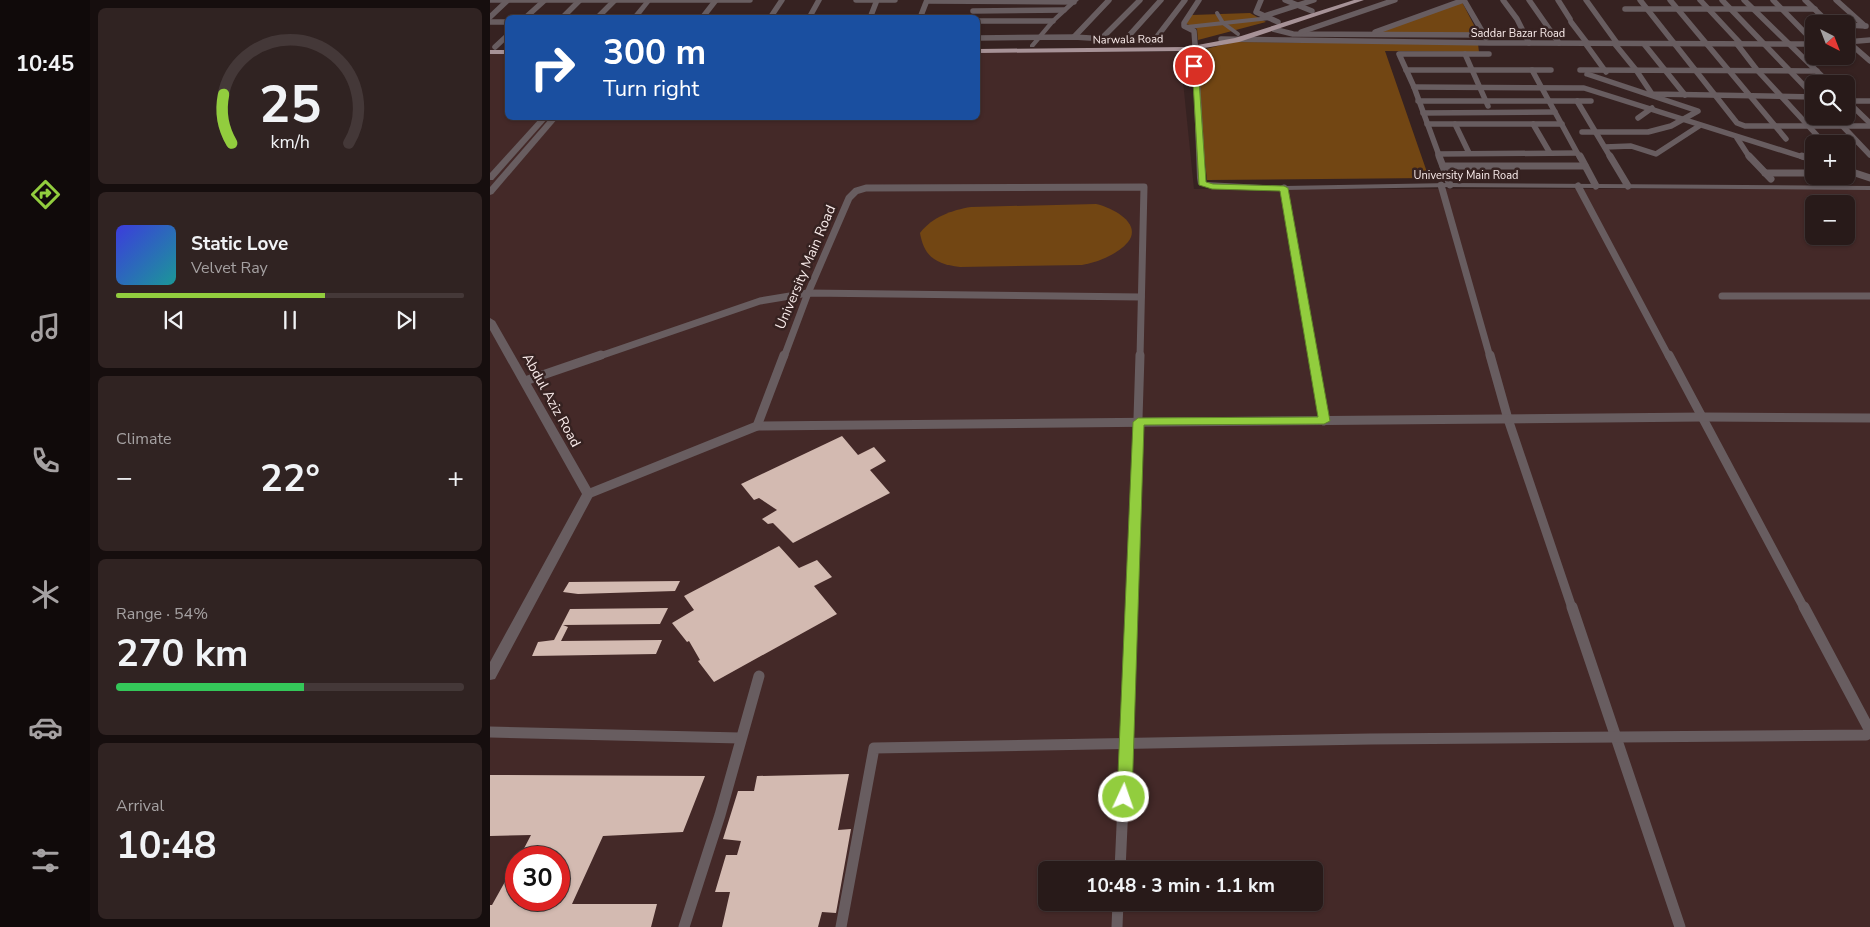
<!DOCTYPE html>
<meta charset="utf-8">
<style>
body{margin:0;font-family:"Nunito Sans",sans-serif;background:#302322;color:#f1f3f6;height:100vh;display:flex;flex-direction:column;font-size:19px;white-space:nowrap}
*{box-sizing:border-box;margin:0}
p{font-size:16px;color:#a5a1a2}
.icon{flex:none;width:28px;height:28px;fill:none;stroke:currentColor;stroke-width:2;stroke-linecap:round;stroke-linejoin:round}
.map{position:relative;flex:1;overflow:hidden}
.side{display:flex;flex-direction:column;gap:8px;padding:8px;background:#160e0e;width:400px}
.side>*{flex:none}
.top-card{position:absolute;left:15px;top:15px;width:475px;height:105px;border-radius:8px;box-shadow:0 1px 4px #0004,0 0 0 1px #443838;background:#1a4fa0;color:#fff;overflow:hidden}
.needle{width:32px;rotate:138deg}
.fabs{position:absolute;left:1315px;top:15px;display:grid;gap:10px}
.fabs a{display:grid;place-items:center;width:50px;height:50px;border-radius:8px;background:#281a19;box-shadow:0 1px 4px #0004,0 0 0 1px #443838;font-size:25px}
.speed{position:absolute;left:15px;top:846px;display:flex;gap:10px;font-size:25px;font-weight:700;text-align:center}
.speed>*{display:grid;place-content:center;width:65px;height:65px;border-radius:50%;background:#281a19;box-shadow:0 1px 4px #0004,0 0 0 1px #443838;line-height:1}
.speed .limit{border:8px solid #d22;background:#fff;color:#111}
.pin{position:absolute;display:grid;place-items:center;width:42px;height:42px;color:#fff;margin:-21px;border:2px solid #fff;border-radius:50%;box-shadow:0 1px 5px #0007}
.me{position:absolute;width:55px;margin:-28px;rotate:3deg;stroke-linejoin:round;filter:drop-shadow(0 0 4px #0008)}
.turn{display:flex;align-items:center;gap:18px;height:105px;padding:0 15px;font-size:22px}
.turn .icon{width:65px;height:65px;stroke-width:2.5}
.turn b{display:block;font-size:35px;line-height:42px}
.big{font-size:38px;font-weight:700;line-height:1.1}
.side .card{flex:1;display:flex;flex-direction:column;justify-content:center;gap:8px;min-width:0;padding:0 18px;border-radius:8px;background:#302322}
.side .dial{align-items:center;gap:0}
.dial svg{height:130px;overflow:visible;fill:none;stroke:#443838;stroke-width:7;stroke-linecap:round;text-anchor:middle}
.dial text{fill:#f1f3f6;stroke:none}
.song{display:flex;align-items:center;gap:15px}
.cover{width:60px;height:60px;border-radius:8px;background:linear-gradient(135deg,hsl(240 70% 55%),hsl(180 70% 35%))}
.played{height:5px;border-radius:2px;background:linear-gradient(90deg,#92cd3e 60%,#443838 60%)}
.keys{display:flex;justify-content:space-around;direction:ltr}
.heat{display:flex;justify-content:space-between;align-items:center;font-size:28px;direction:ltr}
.charge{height:8px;border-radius:4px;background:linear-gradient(90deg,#34c759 54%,#443838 0)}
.trip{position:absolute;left:548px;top:861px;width:285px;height:50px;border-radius:8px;background:#281a19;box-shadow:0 1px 4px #0004,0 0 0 1px #443838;font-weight:700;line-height:50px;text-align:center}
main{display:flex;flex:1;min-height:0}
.menu{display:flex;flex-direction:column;width:90px;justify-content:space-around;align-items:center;background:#100a0a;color:#a5a1a2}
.menu .icon{width:35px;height:35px}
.menu .selected{color:#92cd3e}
.menu b{font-size:22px;color:#f1f3f6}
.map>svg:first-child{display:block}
.built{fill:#442928;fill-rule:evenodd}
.green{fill:#724613}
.building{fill:#d3bab1}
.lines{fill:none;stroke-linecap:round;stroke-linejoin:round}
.pedestrian{stroke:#685d60;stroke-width:4}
.minor-far3{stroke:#685d60;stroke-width:5.5}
.minor-far2{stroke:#685d60;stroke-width:7}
.minor-far1{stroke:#685d60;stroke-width:9}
.minor{stroke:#685d60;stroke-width:11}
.tertiary{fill:#685d60;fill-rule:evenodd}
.primary{fill:#a79297;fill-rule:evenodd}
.route{fill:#92cd3e;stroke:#5f8528}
.labels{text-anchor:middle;stroke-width:5;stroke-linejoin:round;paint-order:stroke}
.far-street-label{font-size:11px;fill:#f8eae9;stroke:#362221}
.street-label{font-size:14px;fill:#f8eae9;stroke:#362221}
</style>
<main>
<nav class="menu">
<b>10:45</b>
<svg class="icon selected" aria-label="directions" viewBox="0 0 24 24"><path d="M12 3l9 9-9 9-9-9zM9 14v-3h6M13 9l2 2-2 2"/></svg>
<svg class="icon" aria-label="music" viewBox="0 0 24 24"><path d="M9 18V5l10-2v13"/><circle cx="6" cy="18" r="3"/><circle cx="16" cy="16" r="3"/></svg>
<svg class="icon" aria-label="phone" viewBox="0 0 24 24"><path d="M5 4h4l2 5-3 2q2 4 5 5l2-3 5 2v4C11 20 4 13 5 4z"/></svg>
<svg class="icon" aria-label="climate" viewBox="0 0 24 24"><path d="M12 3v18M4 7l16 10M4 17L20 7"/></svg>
<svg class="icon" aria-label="car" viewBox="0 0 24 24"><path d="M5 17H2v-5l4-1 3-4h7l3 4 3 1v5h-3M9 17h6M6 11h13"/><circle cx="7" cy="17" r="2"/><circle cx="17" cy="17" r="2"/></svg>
<svg class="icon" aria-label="filters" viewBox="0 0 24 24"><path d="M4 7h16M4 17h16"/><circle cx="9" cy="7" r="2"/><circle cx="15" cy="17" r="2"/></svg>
</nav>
<section class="side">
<div class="card dial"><svg viewBox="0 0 100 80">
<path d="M14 69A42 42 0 1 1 86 69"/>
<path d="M14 69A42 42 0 0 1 9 39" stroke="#92cd3e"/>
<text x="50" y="56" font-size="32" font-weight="700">25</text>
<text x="50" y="72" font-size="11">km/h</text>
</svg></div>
<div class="card">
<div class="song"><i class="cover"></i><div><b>Static Love</b><p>Velvet Ray</p></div></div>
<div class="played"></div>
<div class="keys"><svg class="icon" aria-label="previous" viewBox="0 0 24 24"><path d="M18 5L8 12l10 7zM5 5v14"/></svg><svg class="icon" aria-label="pause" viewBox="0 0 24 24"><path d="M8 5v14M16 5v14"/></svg><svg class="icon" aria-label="next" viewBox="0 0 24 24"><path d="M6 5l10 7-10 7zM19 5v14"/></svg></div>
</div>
<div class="card"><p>Climate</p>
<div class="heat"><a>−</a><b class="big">22°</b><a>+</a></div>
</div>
<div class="card"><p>Range · 54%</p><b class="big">270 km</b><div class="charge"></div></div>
<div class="card"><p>Arrival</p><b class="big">10:48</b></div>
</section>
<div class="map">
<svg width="1380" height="927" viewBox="0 0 1380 927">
<rect width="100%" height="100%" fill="#362221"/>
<path class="built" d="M488 52H690L704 189H1380V927H0V54H17L18 118H488ZM1324 204H1356V236H1324ZM26 858H69V900H26ZM556 870H824V902H556Z"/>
<g class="green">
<polygon points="971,0 988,33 877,34"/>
<polygon points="760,13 776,22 708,40 707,29 695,23 702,15"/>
<polygon points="744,42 988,44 989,52 895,51 939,178 717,180 703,52"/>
<path d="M606 204C621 207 653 223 638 242 627 255 608 262 592 265L470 267C446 264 434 257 430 233 442 217 462 210 481 207Z"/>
</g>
<g class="building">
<polygon points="352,436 368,455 384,447 396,461 380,470 400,493 303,543 283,523 278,524 272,519 287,510 269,498 264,500 251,484"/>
<polygon points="289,546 309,568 327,560 342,577 324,586 347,614 224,682 208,661 210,660 199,641 197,642 182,623 204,610 194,596"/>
<polygon points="190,581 185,591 88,594 73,592 79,582"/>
<polygon points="178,608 170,624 73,625 78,627 71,641 172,640 166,654 42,656 48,642 64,640 80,609"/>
<polygon points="359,774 348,830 361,829 346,913 332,912 328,927 232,927 240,892 225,892 236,855 247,855 251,841 233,839 248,791 264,791 267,776"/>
<polygon points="0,775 215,776 193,832 113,836 82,904 167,904 161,927 0,927 0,905 2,905 26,862 26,900 69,900 69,858 29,858 41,835 0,836"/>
</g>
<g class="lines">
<g class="pedestrian">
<polyline points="727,13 733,23 748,34"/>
<polyline points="697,27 780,18"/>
</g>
<g class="minor-far3">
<polyline points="0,0 260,0"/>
<polyline points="366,0 405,0"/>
<polyline points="771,0 766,12 788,22"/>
<polyline points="795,0 822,11"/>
<polyline points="974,0 996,38"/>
<polyline points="1013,0 1027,19 1039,43"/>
<polyline points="1039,0 1069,43"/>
<polyline points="1068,0 1080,19"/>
<polyline points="1096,0 1127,43"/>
<polyline points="1150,0 1247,123 1255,126 1380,126"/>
<polyline points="1180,0 1296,139"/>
<polyline points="1210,0 1251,44"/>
<polyline points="1232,0 1324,96"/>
<polyline points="1254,0 1340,84"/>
<polyline points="1283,0 1324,42"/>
<polyline points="1315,0 1340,24"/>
<polyline points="1346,0 1375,26"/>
<polyline points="437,1 584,2"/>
<polyline points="1135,9 1325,9"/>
<polyline points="483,11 574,10"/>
<polyline points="774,16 824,0"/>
<polyline points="0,17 18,0"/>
<polyline points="35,18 55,0"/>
<polyline points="72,18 90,0"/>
<polyline points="107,18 125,0"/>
<polyline points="212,18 226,0"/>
<polyline points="280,18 292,0"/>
<polyline points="319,18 329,0"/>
<polyline points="380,18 387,0"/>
<polyline points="488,21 563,21"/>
<polyline points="0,22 18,22"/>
<polyline points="1081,22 1097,43"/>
<polyline points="1356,25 1376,26"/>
<polyline points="783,29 803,34 994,35"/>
<polyline points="811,32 905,0"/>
<polyline points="885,32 974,0"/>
<polyline points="584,37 619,0"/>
<polyline points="488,38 584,37 663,42 695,0"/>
<polyline points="612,38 650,0"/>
<polyline points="731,39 999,43 1324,44"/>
<polyline points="635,40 671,0"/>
<polyline points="1356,40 1380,61"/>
<polyline points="1356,42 1380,40"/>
<polyline points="1095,43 1116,72"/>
<polyline points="1124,43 1146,70 1162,94 1324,97"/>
<polyline points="705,44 704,31 694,26 694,23 709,0"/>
<polyline points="1154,44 1195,95"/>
<polyline points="1247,44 1267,70 1335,144"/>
<polyline points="5,47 18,35"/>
<polyline points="975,54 998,106"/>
<polyline points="916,70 1042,70"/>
<polyline points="1061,70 1042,70 1090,158"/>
<polyline points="1090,70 1327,71"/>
<polyline points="924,87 1094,88 1316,158"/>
<polyline points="1356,100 1380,123"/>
<polyline points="928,101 1101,101"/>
<polyline points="1087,101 1121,158"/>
<polyline points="1358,101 1380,101"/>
<polyline points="933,113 1065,112"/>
<polyline points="1343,116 1380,155"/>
<polyline points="1148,118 1162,108"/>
<polyline points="937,124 1072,124"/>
<polyline points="965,124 979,153"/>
<polyline points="1043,124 1060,153"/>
<polyline points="1092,132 1158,132 1181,126 1208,111 1097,74"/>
<polyline points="1247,138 1260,158"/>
<polyline points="1115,147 1141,146 1166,154 1209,126"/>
<polyline points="948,154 1087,153"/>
<polyline points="950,158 924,87 909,54 999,54"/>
</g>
<g class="minor-far2">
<polyline points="949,156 960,185"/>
<polyline points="1090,156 1106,186"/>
<polyline points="1120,156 1138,186"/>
<polyline points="1259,156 1281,179"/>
<polyline points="1312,156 1324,160"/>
<polyline points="953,166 1095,166"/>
<polyline points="1356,170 1380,178"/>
<polyline points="1275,173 1324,173"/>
<polyline points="951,185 1000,357"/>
<polyline points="1088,186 1179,357"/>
<polyline points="794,188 823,357"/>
<polyline points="1232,296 1380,296"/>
<polyline points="107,357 270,301 318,293 651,297"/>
<polyline points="294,357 318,293 359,198 366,191 376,188 654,187 650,357"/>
</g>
<g class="minor-far1">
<polyline points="823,355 834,421"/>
<polyline points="1000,355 1018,419 1082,608"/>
<polyline points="1179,355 1314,608"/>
<polyline points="35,381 111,355"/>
<polyline points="267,426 1213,417 1380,418"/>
<polyline points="98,494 267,426 294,355"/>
<polyline points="642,608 650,355"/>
</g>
<g class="minor">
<polyline points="1082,607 1190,927"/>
<polyline points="1314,607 1380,731"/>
<polyline points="0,732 250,738"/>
<polyline points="630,870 642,607"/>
<polyline points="194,927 230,815 269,676"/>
<polyline points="351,927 384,748 880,739 1376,735 1380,732"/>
<polyline points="627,927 628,902"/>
</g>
<g class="tertiary">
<polygon points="156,0 162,0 148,18 141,18"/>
<polygon points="434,0 440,0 433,18 427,18"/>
<polygon points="582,0 589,0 565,22 544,47 540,47 540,45 561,20"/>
<polygon points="705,42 708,44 716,182 794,186 960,183 1380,186 1380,190 960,187 794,190 712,186 708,184 707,178 702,44"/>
<polygon points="50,118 58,118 3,180 0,180 0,173"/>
<polygon points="60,118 68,118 3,194 0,195 0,187"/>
<polygon points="0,318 5,321 104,494 5,679 0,680 0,662 92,494 0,330"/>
</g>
<g class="primary">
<polygon points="864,0 874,0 749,42 697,51 488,53 488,49 697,47 745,38"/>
<rect x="0" y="50" width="18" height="4"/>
</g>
</g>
<polygon class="route" points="702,64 708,66 716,182 723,184 794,186 798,188 840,421 834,424 654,425 642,797 640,801 634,803 629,801 627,797 643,422 648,418 828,417 790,191 722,189 709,185"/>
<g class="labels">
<g class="far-street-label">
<text x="1028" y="37">Saddar Bazar Road</text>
<text transform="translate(638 39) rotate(-1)" y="4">Narwala Road</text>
<text x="976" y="179">University Main Road</text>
</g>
<g class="street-label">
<text transform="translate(315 267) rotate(-67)" y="5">University Main Road</text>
<text transform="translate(62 400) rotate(61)" y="5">Abdul Aziz Road</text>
</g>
</g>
</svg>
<div class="fabs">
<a><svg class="needle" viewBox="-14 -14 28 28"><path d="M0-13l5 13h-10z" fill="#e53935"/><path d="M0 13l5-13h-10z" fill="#a5a1a2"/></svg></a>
<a><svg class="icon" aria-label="search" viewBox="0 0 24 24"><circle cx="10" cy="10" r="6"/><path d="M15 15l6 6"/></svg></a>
<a>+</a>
<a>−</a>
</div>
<div class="speed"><div class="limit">30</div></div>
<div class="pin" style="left:704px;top:66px;background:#d93025"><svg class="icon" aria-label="arrive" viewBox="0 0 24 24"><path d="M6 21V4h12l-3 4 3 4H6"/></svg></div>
<svg class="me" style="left:634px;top:797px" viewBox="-20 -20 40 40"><circle r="17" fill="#92cd3e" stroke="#fff" stroke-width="3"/><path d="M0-11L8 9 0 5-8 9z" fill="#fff"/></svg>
<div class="trip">10:48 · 3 min · 1.1 km</div>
<div class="top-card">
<div class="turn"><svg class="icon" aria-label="right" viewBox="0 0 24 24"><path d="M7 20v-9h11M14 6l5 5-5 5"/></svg><div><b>300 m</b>Turn right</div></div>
</div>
</div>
</main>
